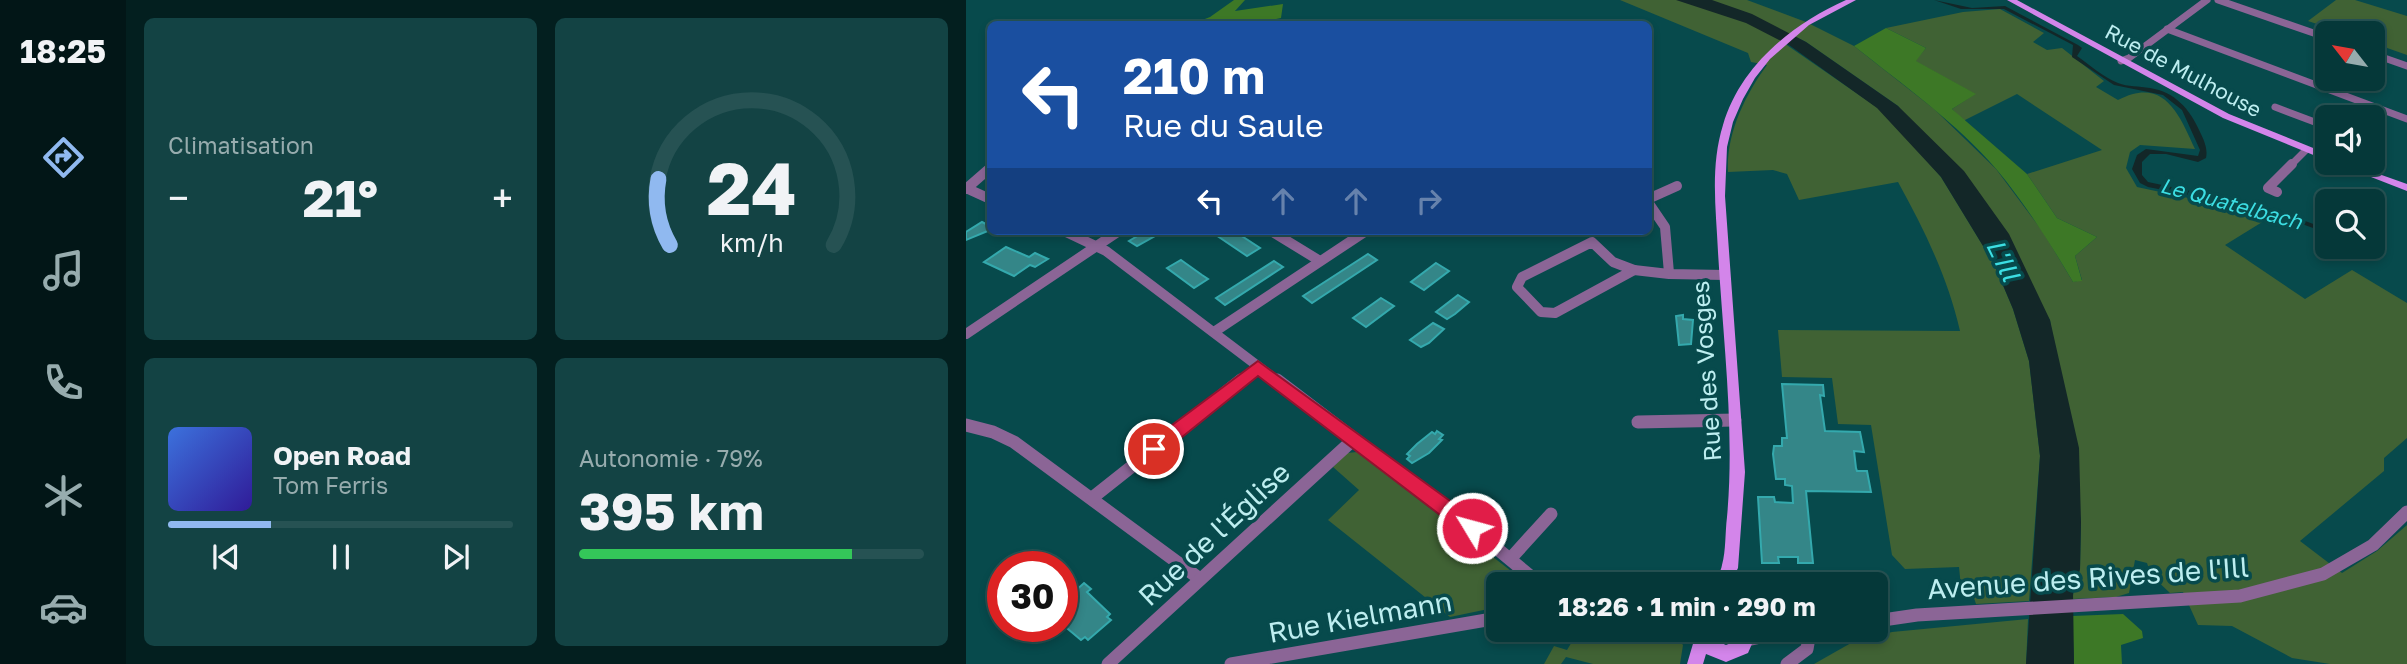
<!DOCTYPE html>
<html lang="fr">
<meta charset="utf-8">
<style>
body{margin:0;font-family:"Golos Text",sans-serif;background:#134344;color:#f1f3f6;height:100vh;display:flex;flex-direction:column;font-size:26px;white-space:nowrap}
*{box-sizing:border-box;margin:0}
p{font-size:23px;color:#97acae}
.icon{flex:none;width:38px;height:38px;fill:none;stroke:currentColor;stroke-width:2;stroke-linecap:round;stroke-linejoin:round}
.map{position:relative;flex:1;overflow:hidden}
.details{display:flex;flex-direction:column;gap:18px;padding:18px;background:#031f1f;width:840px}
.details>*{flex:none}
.hud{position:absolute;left:21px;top:21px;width:665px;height:214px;border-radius:10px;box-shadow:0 4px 10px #0003,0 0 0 2px #265253;background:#1a4fa0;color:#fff;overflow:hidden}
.needle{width:46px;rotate:301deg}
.buttons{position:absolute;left:1349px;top:21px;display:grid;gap:14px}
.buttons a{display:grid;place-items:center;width:70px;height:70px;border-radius:10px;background:#053839;box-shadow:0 4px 10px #0003,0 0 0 2px #265253;font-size:35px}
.speed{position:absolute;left:21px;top:551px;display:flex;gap:14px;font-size:35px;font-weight:700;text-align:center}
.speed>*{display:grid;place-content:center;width:91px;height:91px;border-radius:50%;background:#053839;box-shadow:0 4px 10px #0003,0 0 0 2px #265253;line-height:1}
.speed .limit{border:10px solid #d22;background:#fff;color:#111}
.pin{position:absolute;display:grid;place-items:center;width:60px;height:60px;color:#fff;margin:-30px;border:4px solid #fff;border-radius:50%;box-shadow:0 2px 7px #0007}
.me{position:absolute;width:77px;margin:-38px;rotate:307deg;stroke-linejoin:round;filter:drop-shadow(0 0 5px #0008)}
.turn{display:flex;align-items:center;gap:24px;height:147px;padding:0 21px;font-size:32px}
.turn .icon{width:91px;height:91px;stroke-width:2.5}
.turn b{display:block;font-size:49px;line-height:60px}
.lanes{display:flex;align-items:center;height:66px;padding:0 21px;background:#0003;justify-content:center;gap:35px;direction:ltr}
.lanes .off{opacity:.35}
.big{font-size:52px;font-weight:700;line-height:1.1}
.details .tile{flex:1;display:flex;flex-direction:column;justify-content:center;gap:10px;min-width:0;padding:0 24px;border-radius:10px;background:#134344}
.details .dial{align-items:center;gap:0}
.dial svg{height:182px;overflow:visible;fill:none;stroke:#265253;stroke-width:7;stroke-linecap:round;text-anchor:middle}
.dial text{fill:#f1f3f6;stroke:none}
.song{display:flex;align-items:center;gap:21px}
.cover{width:84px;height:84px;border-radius:10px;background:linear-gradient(135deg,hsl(220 70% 55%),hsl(250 70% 35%))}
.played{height:7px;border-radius:4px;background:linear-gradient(90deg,#90b9f0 30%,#265253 30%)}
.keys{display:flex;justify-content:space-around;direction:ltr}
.heat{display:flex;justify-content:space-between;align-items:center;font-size:38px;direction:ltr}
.charge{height:10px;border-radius:5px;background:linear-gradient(90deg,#34c759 79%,#265253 0)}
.details .tiles{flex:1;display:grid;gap:18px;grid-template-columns:repeat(2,1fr)}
.trip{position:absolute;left:520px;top:572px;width:402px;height:70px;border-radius:10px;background:#053839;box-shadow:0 4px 10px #0003,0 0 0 2px #265253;font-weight:700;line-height:70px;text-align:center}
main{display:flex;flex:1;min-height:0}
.tab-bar{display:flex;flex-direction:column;width:126px;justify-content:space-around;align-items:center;background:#021617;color:#97acae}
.tab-bar .icon{width:49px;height:49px}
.tab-bar .selected{color:#90b9f0}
.tab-bar b{font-size:32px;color:#f1f3f6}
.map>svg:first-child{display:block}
.green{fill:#406234}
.forest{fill:#3d7826}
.water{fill:#132728}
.building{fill:#348688;stroke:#34a9ad;stroke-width:2}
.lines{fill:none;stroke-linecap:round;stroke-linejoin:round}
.minor-far2{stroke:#8b6596;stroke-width:7}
.minor-far1{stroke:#8b6596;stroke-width:10}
.minor{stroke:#8b6596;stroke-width:13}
.major{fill:#d385ea;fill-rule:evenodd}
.route{fill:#e11d48;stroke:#92132f;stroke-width:2}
.labels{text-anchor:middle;stroke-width:7;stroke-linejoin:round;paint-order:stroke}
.far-street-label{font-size:21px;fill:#bdeef0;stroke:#074a4c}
.far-water-label{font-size:21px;font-style:italic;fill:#3cdee3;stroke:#074a4c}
.street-label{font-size:24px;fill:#bdeef0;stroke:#074a4c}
.water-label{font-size:26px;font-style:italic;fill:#3cdee3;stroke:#074a4c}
.near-street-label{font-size:28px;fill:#bdeef0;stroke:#074a4c}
</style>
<main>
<nav class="tab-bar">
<b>18:25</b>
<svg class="icon selected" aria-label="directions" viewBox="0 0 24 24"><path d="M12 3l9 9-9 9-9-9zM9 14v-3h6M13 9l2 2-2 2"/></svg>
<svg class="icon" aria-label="music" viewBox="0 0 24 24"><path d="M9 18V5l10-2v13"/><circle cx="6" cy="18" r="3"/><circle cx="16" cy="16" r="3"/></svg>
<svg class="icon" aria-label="phone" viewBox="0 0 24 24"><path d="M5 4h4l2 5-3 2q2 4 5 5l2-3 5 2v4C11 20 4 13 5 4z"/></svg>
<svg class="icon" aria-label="climate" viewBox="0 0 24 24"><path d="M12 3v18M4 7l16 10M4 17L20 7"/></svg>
<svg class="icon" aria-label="car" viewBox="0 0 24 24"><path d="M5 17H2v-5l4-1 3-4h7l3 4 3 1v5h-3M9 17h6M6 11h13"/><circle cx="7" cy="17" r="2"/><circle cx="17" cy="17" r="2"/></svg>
</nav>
<section class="details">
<div class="tiles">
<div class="tile"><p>Climatisation</p>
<div class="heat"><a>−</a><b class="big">21°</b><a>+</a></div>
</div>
<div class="tile dial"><svg viewBox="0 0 100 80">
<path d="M14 69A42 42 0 1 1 86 69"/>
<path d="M14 69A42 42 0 0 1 9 40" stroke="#90b9f0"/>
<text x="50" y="56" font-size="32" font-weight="700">24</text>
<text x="50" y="72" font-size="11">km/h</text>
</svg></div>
<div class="tile">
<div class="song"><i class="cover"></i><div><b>Open Road</b><p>Tom Ferris</p></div></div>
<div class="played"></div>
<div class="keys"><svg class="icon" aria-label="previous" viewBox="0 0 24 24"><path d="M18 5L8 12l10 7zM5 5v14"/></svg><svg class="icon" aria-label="pause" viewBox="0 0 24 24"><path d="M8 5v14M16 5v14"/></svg><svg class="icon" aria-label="next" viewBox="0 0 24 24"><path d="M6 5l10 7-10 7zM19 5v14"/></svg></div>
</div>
<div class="tile"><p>Autonomie · 79%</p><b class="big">395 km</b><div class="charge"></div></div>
</div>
</section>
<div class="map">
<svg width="1441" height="664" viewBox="0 0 1441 664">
<rect width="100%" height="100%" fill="#074a4c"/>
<g class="green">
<path d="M654 0H781L840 22 888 46 968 109 1030 169 1077 232 1107 282 1116 280 1109 256 1131 237 1091 218 1061 174 1136 150 1051 94 997 121 986 109 1009 94 949 61 960 48 920 28 997 12 1034 9 1078 33 1067 42 1081 50 1096 48 1138 81 1130 87 1152 100C1198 76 1213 114 1229 149L1174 145 1164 152 1160 168 1171 187 1306 216 1259 245 1339 299 1386 270 1441 303V438L1418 458V471L1334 541 1376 573 1411 551 1441 525V664H1364L1326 658 1266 626 1232 625 1217 592 1204 593 1185 575 1181 563 1169 560 1163 593 1150 597 1106 599 1114 569 1115 522 1084 320 932 106 840 42 824 34 815 41 912 108 937 133 975 177 1028 264 1047 309 1063 361 1074 456 1063 601 1010 604 1008 598 996 597 993 567 939 569 926 555 905 425 872 424 866 378 816 377 812 330 994 331C982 278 958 229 932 182L833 200 821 174 807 170 762 172C760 134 779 95 801 65L785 62 782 53Z"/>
<polygon points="1370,0 1389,0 1441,16 1441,55 1407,43 1407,33 1378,33 1342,21"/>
<polygon points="391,452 562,584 532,584 532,607 484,617 362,520 393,490 367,467 381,453"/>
<polygon points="1062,619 1060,664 848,664 885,643 926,632"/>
<polygon points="613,630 704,630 717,645 714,664 627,664 600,657 595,664 578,664 588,646 601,650"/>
</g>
<g class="forest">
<polygon points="268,0 279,0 269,11 317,4 315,18 284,24 226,24 244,17"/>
<path d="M920 28 960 48 950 61 1010 94 986 109 1061 174 1091 218 1131 237 1109 256 1116 281 1107 282C1084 243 1060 205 1031 170 991 123 937 85 888 46Z"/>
<polygon points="1157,614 1176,631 1177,638 1155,645 1156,664 1108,664 1106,616"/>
</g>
<g class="water">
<polygon points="710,0 746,0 786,14 840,42 932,106 998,171 1043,234 1084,320 1113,448 1115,522 1114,569 1107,593 1108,664 1060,664 1074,456 1063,361 1047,309 1028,264 975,177 911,108 823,45 780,23"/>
<path d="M968 0 1006 8 1039 6 1112 45 1116 48 1111 56C1124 65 1137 77 1152 83 1162 87 1173 86 1184 88 1209 92 1224 109 1234 132 1238 140 1242 149 1240 158L1232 162 1200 154H1184L1176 162V175L1182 182C1243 195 1303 206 1361 229V233L1294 209 1182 187 1174 183 1166 169 1171 155 1180 149 1232 156 1234 150 1216 110 1197 95 1148 85 1106 57 1107 45 1038 9H995Z"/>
</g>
<g class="building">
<polygon points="16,222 24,226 24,230 0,240 0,232"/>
<polygon points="180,231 198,231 171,246 163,241"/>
<polygon points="244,231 268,231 294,248 281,256"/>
<polygon points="40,247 63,257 69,253 82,259 69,267 64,265 48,276 18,262"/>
<polygon points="402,254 411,260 346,303 337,296"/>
<polygon points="215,260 236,275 242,279 228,288 201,268"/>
<polygon points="308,261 317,267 259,305 250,298"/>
<polygon points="470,263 483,271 458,290 445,282"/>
<polygon points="492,295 503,302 489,314 481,319 470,312"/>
<polygon points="415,298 428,306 400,327 387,318"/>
<polygon points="717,315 717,319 727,320 725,344 713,345 710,316"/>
<polygon points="467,323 478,329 463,343 455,347 444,340"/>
<polygon points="816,384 857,385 858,396 854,395 859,431 894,432 898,452 888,451 890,468 891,471 901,471 905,492 840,491 847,563 832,563 832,557 812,557 813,563 796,563 792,497 808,497 809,502 827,503 826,486 819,485 819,479 810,479 807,454 808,446 816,446 816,438 821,438"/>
<polygon points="471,431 477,435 473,439 476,440 463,453 446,463 441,459 444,456 441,454 451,444 466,432 469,434"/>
<polygon points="118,583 125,589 121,592 144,614 141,617 145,620 122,640 119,637 115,640 96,624 96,591 107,593"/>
</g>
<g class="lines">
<g class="minor-far2">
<polyline points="1252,0 1362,38"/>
<polyline points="1201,29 1441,119"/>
<polyline points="1407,54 1441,66"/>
<polyline points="1155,61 1163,58 1241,0"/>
<polyline points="1309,107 1362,127"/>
<polyline points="1393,117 1404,106"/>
<polyline points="1324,166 1340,150"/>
</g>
<g class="minor-far1">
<polyline points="0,188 24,199"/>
<polyline points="0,189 24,168"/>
<polyline points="1311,192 1302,188 1326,164"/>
<polyline points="682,199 711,186"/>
<polyline points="682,202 699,227 703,273"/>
<polyline points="98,231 140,251 313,382"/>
<polyline points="305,231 354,261"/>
<polygon points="626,242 647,262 668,270 589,313 575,312 551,287 556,277"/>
<polyline points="668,270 703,274 759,275"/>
<polyline points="248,332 400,231"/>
<polyline points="0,334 153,231"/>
<polyline points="273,382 292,367"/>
</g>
<g class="minor">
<polyline points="311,380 506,528 574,584"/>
<polyline points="672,422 769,420"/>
<polyline points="0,425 27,432 48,442 234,579"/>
<polyline points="126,498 275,380"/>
<polyline points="545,558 585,514"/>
<polyline points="910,621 951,615 1274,596 1357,574 1407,545 1441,512"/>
<polyline points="781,640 822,631 856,630"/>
<polyline points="142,664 387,440"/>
<polyline points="265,664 532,618"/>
<polyline points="821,664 841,649 844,632"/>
</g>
<g class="major">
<path d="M880 0H890L843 25 804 59 789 78 777 99 767 122 761 147 759 196 779 472 772 568 764 584H748C750 578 755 572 756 565 760 550 759 533 761 517 769 430 757 340 752 252 750 209 744 167 757 125 774 66 826 24 880 0Z"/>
<polygon points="1041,0 1051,0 1263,114 1362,154 1362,161 1257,118"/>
<polygon points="1369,163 1382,163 1441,184 1441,191"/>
<polygon points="726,630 742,630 746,639 760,645 770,641 775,630 792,630 782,653 760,662 740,654 737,664 721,664 729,637"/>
</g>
</g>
<polygon class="route" points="292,361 513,522 516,528 513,534 506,537 499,534 292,376 195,454 188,456 182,454 179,449 182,443"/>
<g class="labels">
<g class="far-street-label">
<text transform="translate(1217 71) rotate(28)" y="7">Rue de Mulhouse</text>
</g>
<g class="far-water-label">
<text transform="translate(1265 204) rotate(15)" y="7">Le Quatelbach</text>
</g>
<g class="street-label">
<text transform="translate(741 371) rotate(-94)" y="8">Rue des Vosges</text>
</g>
<g class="water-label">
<text transform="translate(1037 260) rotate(64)" y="9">L'Ill</text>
</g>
<g class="near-street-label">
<text transform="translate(248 534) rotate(-43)" y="10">Rue de l'Église</text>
<text transform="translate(1122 578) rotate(-4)" y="10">Avenue des Rives de l'Ill</text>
<text transform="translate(394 617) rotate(-10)" y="10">Rue Kielmann</text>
</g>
</g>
</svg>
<div class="buttons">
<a><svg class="needle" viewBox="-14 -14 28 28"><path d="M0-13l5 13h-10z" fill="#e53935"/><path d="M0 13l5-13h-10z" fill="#97acae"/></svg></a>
<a><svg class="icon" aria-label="sound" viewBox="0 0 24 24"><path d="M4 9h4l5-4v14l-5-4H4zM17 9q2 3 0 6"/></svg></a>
<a><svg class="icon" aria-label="search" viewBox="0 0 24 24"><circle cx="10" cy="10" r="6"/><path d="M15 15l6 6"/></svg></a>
</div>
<div class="speed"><div class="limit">30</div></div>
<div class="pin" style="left:188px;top:449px;background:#d93025"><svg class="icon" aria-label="arrive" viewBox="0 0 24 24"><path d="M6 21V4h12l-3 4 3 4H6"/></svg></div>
<svg class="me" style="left:506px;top:528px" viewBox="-20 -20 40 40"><circle r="17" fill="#e11d48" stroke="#fff" stroke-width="3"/><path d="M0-11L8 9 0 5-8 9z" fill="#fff"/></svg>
<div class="trip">18:26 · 1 min · 290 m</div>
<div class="hud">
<div class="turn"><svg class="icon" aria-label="left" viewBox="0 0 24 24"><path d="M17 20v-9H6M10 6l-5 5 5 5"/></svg><div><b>210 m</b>Rue du Saule</div></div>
<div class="lanes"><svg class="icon" aria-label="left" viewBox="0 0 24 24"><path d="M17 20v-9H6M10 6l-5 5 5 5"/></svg><svg class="icon off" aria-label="ahead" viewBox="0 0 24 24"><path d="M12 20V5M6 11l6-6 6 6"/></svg><svg class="icon off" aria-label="ahead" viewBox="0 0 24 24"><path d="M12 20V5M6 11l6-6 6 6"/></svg><svg class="icon off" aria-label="right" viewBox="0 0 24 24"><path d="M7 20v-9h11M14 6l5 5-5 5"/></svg></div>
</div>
</div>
</main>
